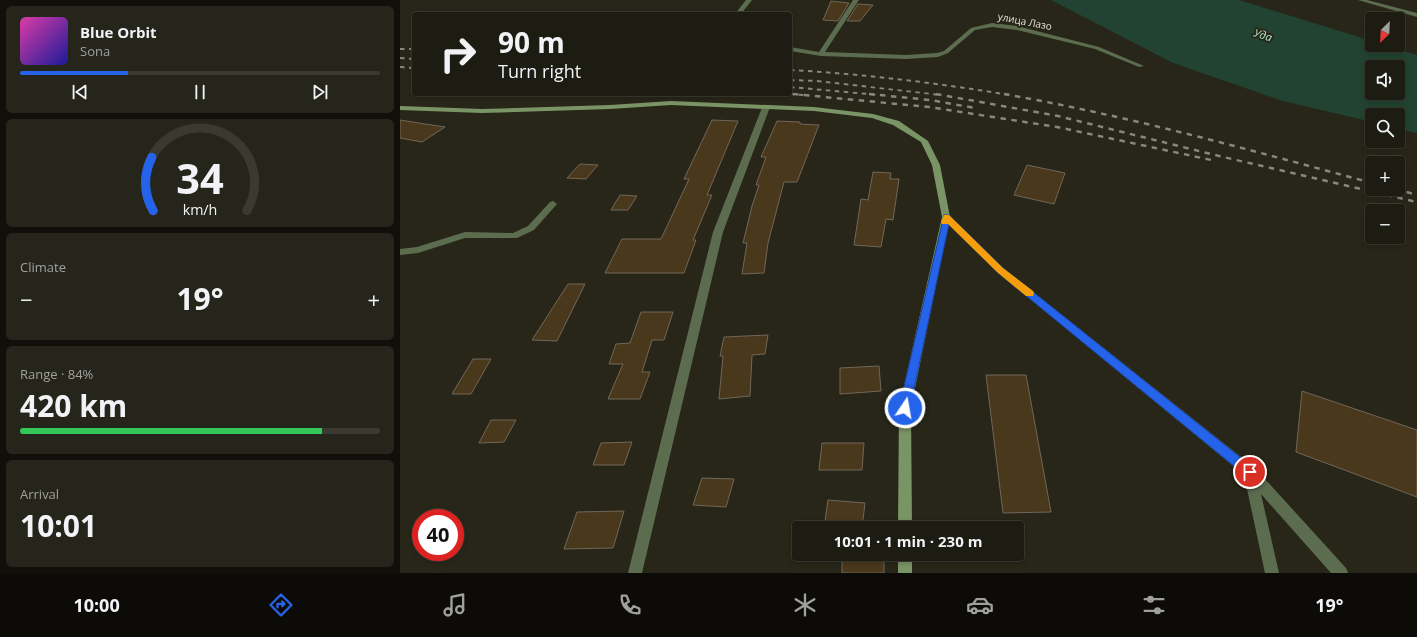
<!DOCTYPE html>
<meta charset="utf-8">
<style>
body{margin:0;font-family:"Open Sans",sans-serif;background:#25251b;color:#f1f3f6;height:100vh;display:flex;flex-direction:column;font-size:15px;white-space:nowrap}
*{box-sizing:border-box;margin:0}
p{font-size:13px;color:#a0a19f}
.icon{flex:none;width:22px;height:22px;fill:none;stroke:currentColor;stroke-width:2;stroke-linecap:round;stroke-linejoin:round}
.map{position:relative;flex:1;overflow:hidden}
.drawer{display:flex;flex-direction:column;gap:6px;padding:6px;background:#100f0a;width:400px}
.drawer>*{flex:none}
.top-card{position:absolute;left:12px;top:12px;width:380px;height:84px;border-radius:4px;box-shadow:0 2px 6px #0003,0 0 0 1px #3b3a32;background:#1d1c12;color:#f1f3f6;overflow:hidden}
.needle{width:26px;rotate:204deg}
.tools{position:absolute;left:965px;top:12px;display:grid;gap:8px}
.tools a{display:grid;place-items:center;width:40px;height:40px;border-radius:4px;background:#1d1c12;box-shadow:0 2px 6px #0003,0 0 0 1px #3b3a32;font-size:20px}
.speed{position:absolute;left:12px;top:509px;display:flex;gap:8px;font-size:20px;font-weight:700;text-align:center}
.speed>*{display:grid;place-content:center;width:52px;height:52px;border-radius:50%;background:#1d1c12;box-shadow:0 2px 6px #0003,0 0 0 1px #3b3a32;line-height:1}
.speed .limit{border:6px solid #d22;background:#fff;color:#111}
.pin{position:absolute;display:grid;place-items:center;width:34px;height:34px;color:#fff;margin:-17px;border:2px solid #fff;border-radius:50%;box-shadow:0 1px 4px #0007}
.me{position:absolute;width:44px;margin:-22px;rotate:12deg;stroke-linejoin:round;filter:drop-shadow(0 0 3px #0008)}
.turn{display:flex;align-items:center;gap:14px;height:84px;padding:0 20px;font-size:18px}
.turn .icon{width:52px;height:52px;stroke-width:2.5}
.turn b{display:block;font-size:28px;line-height:34px}
.big{font-size:30px;font-weight:700;line-height:1.1}
.drawer .tile{flex:1;display:flex;flex-direction:column;justify-content:center;gap:6px;min-width:0;padding:0 14px;border-radius:6px;background:#25251b}
.drawer .dial{align-items:center;gap:0}
.dial svg{height:104px;overflow:visible;fill:none;stroke:#3b3a32;stroke-width:7;stroke-linecap:round;text-anchor:middle}
.dial text{fill:#f1f3f6;stroke:none}
.song{display:flex;align-items:center;gap:12px}
.cover{width:48px;height:48px;border-radius:6px;background:linear-gradient(135deg,hsl(320 70% 55%),hsl(240 70% 35%))}
.played{height:4px;border-radius:2px;background:linear-gradient(90deg,#2563eb 30%,#3b3a32 30%)}
.keys{display:flex;justify-content:space-around;direction:ltr}
.heat{display:flex;justify-content:space-between;align-items:center;font-size:22px;direction:ltr}
.charge{height:6px;border-radius:3px;background:linear-gradient(90deg,#34c759 84%,#3b3a32 0)}
.trip{position:absolute;left:392px;top:521px;width:232px;height:40px;border-radius:4px;background:#1d1c12;box-shadow:0 2px 6px #0003,0 0 0 1px #3b3a32;font-weight:700;line-height:40px;text-align:center}
.dock{display:flex;height:64px;justify-content:space-around;align-items:center;background:#0c0b07;color:#a0a19f}
.dock .icon{width:28px;height:28px}
.dock .current{color:#2563eb}
.dock b{font-size:18px;color:#f1f3f6}
main{display:flex;flex:1;min-height:0}
.map>svg:first-child{display:block}
.water{fill:#224331;fill-rule:evenodd}
.building{fill:#4a381c;stroke:#716759}
.lines{fill:none;stroke-linecap:round;stroke-linejoin:round}
.street{fill:#5c6c4f;fill-rule:evenodd}
.secondary{fill:#7a9565;fill-rule:evenodd}
.rail-far1{stroke:#88877b;stroke-width:2;stroke-dasharray:4.5 4.5;stroke-linecap:butt}
.rail{stroke:#88877b;stroke-width:2.5;stroke-dasharray:5.5 5.5;stroke-linecap:butt}
.route{fill:#2563eb;stroke:#184099}
.slow{fill:#f59e0b}
.labels{text-anchor:middle;stroke-width:4;stroke-linejoin:round;paint-order:stroke}
.far-street-label{font-size:10px;fill:#e3e3d9;stroke:#272618}
.far-water-label{font-size:11px;font-style:italic;fill:#ace9c6;stroke:#272618}
</style>
<main>
<section class="drawer">
<div class="tile">
<div class="song"><i class="cover"></i><div><b>Blue Orbit</b><p>Sona</p></div></div>
<div class="played"></div>
<div class="keys"><svg class="icon" aria-label="previous" viewBox="0 0 24 24"><path d="M18 5L8 12l10 7zM5 5v14"/></svg><svg class="icon" aria-label="pause" viewBox="0 0 24 24"><path d="M8 5v14M16 5v14"/></svg><svg class="icon" aria-label="next" viewBox="0 0 24 24"><path d="M6 5l10 7-10 7zM19 5v14"/></svg></div>
</div>
<div class="tile dial"><svg viewBox="0 0 100 80">
<path d="M14 69A42 42 0 1 1 86 69"/>
<path d="M14 69A42 42 0 0 1 13 28" stroke="#2563eb"/>
<text x="50" y="56" font-size="32" font-weight="700">34</text>
<text x="50" y="72" font-size="11">km/h</text>
</svg></div>
<div class="tile"><p>Climate</p>
<div class="heat"><a>−</a><b class="big">19°</b><a>+</a></div>
</div>
<div class="tile"><p>Range · 84%</p><b class="big">420 km</b><div class="charge"></div></div>
<div class="tile"><p>Arrival</p><b class="big">10:01</b></div>
</section>
<div class="map">
<svg width="1017" height="573" viewBox="0 0 1017 573">
<rect width="100%" height="100%" fill="#272618"/>
<path class="water" d="M651 0H839L972 41V45H984L1017 55V133L998 129V115H972V122L883 101 773 63ZM972 67H998V93H972Z"/>
<g class="building">
<polygon points="431,1 449,3 438,21 423,20"/>
<polygon points="458,4 473,5 460,21 447,21"/>
<polygon points="0,120 25,124 45,127 22,142 0,138"/>
<polygon points="312,120 338,121 307,195 312,195 293,240 296,240 284,273 205,273 222,239 261,239 289,179 284,179"/>
<polygon points="377,121 400,122 400,124 419,125 397,182 384,182 368,243 364,273 342,274 347,243 343,243 352,206 359,185 356,185 366,157 361,157"/>
<polygon points="180,164 198,165 186,179 167,178"/>
<polygon points="627,165 665,173 654,204 614,195"/>
<polygon points="473,172 491,173 490,179 499,179 493,220 486,219 481,247 454,245 461,199 468,200"/>
<polygon points="220,195 237,196 228,210 211,210"/>
<polygon points="168,284 185,284 157,341 132,340"/>
<polygon points="241,312 273,312 264,340 252,340 242,372 250,372 240,399 208,399 223,364 209,364 216,344 230,343"/>
<polygon points="368,335 365,354 352,355 350,396 319,399 323,356 320,356 324,337"/>
<polygon points="73,359 91,359 71,394 52,394"/>
<polygon points="479,366 481,391 440,394 440,368"/>
<polygon points="586,375 626,375 651,512 603,513"/>
<polygon points="902,391 1017,430 1017,497 896,452"/>
<polygon points="91,420 116,420 104,442 79,443"/>
<polygon points="232,442 224,465 193,465 201,443"/>
<polygon points="422,443 464,443 462,470 419,470"/>
<polygon points="302,478 334,479 326,507 293,505"/>
<polygon points="428,500 465,503 462,528 424,528"/>
<polygon points="224,511 213,548 164,549 177,512"/>
<rect x="442" y="554" width="42" height="19"/>
</g>
<g class="lines">
<g class="street">
<polygon points="346,0 352,0 341,14 335,14"/>
<polygon points="453,0 459,0 425,52 506,55 537,53 544,51 571,28 592,23 617,26 699,47 744,66 739,67 695,49 617,30 592,27 575,30 548,53 538,57 506,59 421,56 390,51 390,47 419,52"/>
<polygon points="958,0 967,0 1017,13 1017,17"/>
<polygon points="363,105 366,105 370,107 323,232 242,573 228,573 313,232"/>
<polygon points="153,201 157,204 134,230 117,238 65,238 18,253 0,255 0,249 17,247 65,232 113,233 128,226 150,202"/>
<polygon points="546,214 549,215 603,268 855,468 946,568 948,573 931,573 861,494 879,573 865,573 844,475 597,272 543,219 542,217 543,215"/>
</g>
<g class="secondary">
<polygon points="271,101 414,107 473,114 499,121 528,141 540,165 550,217 511,408 512,528 498,528 499,408 542,217 532,165 521,142 493,125 472,118 414,111 271,105 210,109 82,113 0,110 0,106 82,109 210,105"/>
<rect x="498" y="554" width="14" height="19"/>
</g>
<g class="rail-far1">
<polyline points="0,49 14,49"/>
<polyline points="0,58 14,59"/>
<polyline points="0,67 14,68"/>
<path d="M390 70C464 74 537 83 610 95"/>
<polyline points="390,80 416,81 541,95"/>
<polyline points="390,87 479,95"/>
<polyline points="390,94 404,95"/>
</g>
<g class="rail">
<polyline points="393,94 529,107 657,127 816,161"/>
<polyline points="469,94 530,100 575,108"/>
<polyline points="536,94 658,116 819,156 1017,202"/>
<path d="M604 94C729 116 850 150 972 183"/>
<polyline points="996,189 1017,195"/>
</g>
</g>
<polygon class="route" points="544,215 549,215 603,268 855,469 856,472 855,476 850,478 846,476 597,272 549,224 510,408 509,411 505,412 501,411 499,408"/>
<polygon class="slow" points="544,215 549,215 603,268 633,291 634,293 633,296 626,296 597,272 548,224 542,224 541,222"/>
<g class="labels">
<g class="far-street-label">
<text transform="translate(625 21) rotate(11)" y="4">улица Лазо</text>
</g>
<g class="far-water-label">
<text transform="translate(863 35) rotate(18)" y="4">Уда</text>
</g>
</g>
</svg>
<div class="tools">
<a><svg class="needle" viewBox="-14 -14 28 28"><path d="M0-13l5 13h-10z" fill="#e53935"/><path d="M0 13l5-13h-10z" fill="#a0a19f"/></svg></a>
<a><svg class="icon" aria-label="sound" viewBox="0 0 24 24"><path d="M4 9h4l5-4v14l-5-4H4zM17 9q2 3 0 6"/></svg></a>
<a><svg class="icon" aria-label="search" viewBox="0 0 24 24"><circle cx="10" cy="10" r="6"/><path d="M15 15l6 6"/></svg></a>
<a>+</a>
<a>−</a>
</div>
<div class="speed"><div class="limit">40</div></div>
<div class="pin" style="left:850px;top:472px;background:#d93025"><svg class="icon" aria-label="arrive" viewBox="0 0 24 24"><path d="M6 21V4h12l-3 4 3 4H6"/></svg></div>
<svg class="me" style="left:505px;top:408px" viewBox="-20 -20 40 40"><circle r="17" fill="#2563eb" stroke="#fff" stroke-width="3"/><path d="M0-11L8 9 0 5-8 9z" fill="#fff"/></svg>
<div class="trip">10:01 · 1 min · 230 m</div>
<div class="top-card">
<div class="turn"><svg class="icon" aria-label="right" viewBox="0 0 24 24"><path d="M7 20v-9h11M14 6l5 5-5 5"/></svg><div><b>90 m</b>Turn right</div></div>
</div>
</div>
</main>
<nav class="dock">
<b>10:00</b>
<svg class="icon current" aria-label="directions" viewBox="0 0 24 24"><path d="M12 3l9 9-9 9-9-9zM9 14v-3h6M13 9l2 2-2 2"/></svg>
<svg class="icon" aria-label="music" viewBox="0 0 24 24"><path d="M9 18V5l10-2v13"/><circle cx="6" cy="18" r="3"/><circle cx="16" cy="16" r="3"/></svg>
<svg class="icon" aria-label="phone" viewBox="0 0 24 24"><path d="M5 4h4l2 5-3 2q2 4 5 5l2-3 5 2v4C11 20 4 13 5 4z"/></svg>
<svg class="icon" aria-label="climate" viewBox="0 0 24 24"><path d="M12 3v18M4 7l16 10M4 17L20 7"/></svg>
<svg class="icon" aria-label="car" viewBox="0 0 24 24"><path d="M5 17H2v-5l4-1 3-4h7l3 4 3 1v5h-3M9 17h6M6 11h13"/><circle cx="7" cy="17" r="2"/><circle cx="17" cy="17" r="2"/></svg>
<svg class="icon" aria-label="filters" viewBox="0 0 24 24"><path d="M4 7h16M4 17h16"/><circle cx="9" cy="7" r="2"/><circle cx="15" cy="17" r="2"/></svg>
<b>19°</b>
</nav>
